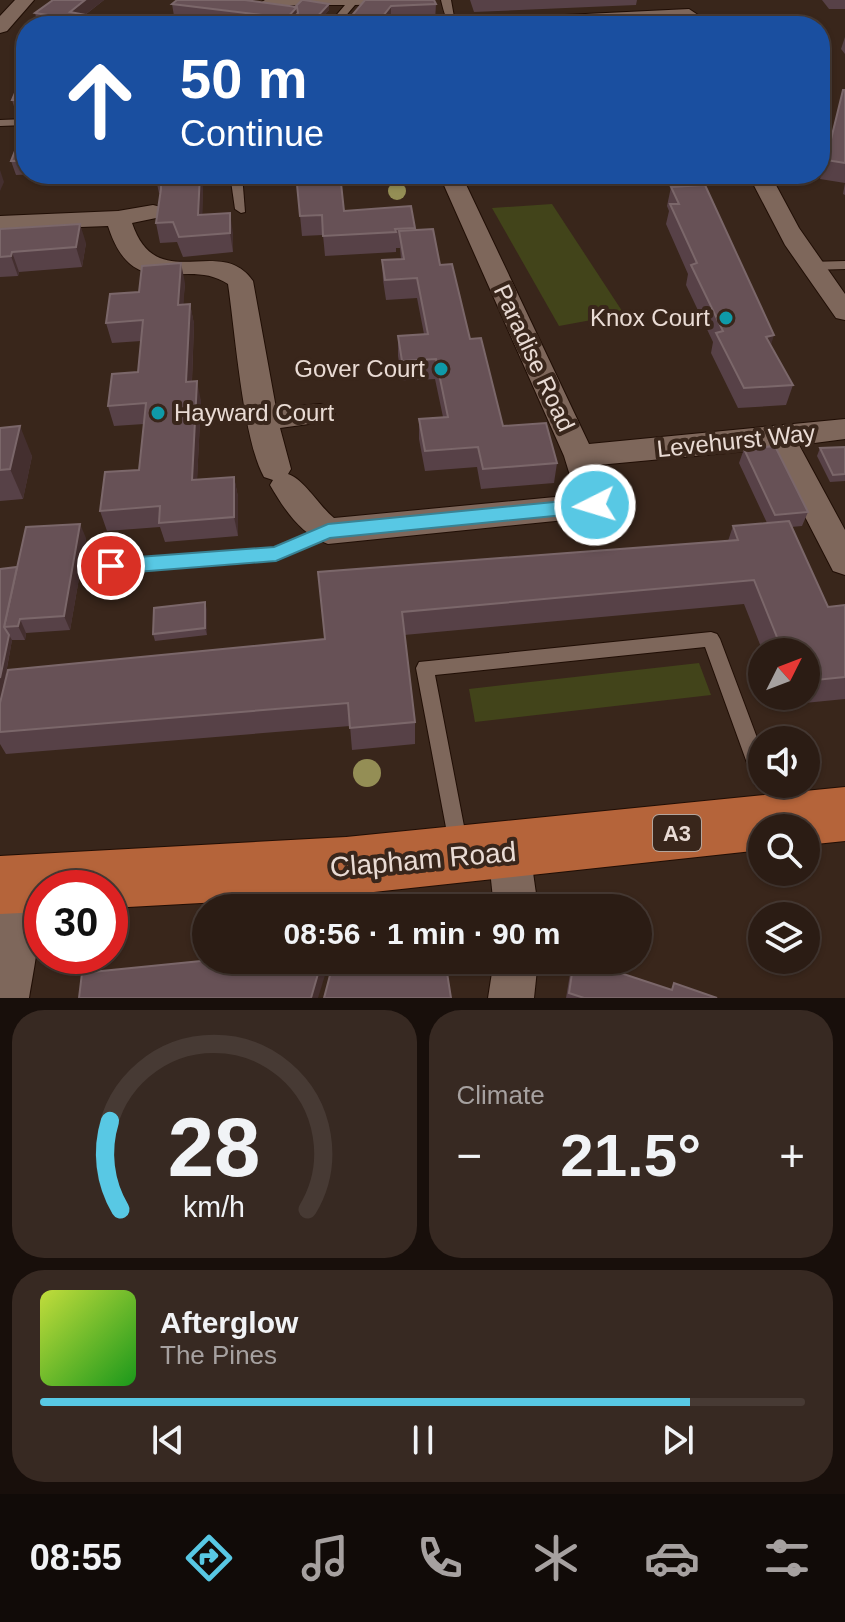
<!DOCTYPE html>
<meta charset="utf-8">
<style>
body{margin:0;font-family:Helvetica,sans-serif;background:#372922;color:#f1f3f6;height:100vh;display:flex;flex-direction:column;font-size:30px;white-space:nowrap}
*{box-sizing:border-box;margin:0}
p{font-size:26px;color:#a6a1a0}
.icon{flex:none;width:44px;height:44px;fill:none;stroke:currentColor;stroke-width:2;stroke-linecap:round;stroke-linejoin:round}
.map{position:relative;height:998px;overflow:hidden}
.panel{display:flex;flex-direction:column;gap:12px;padding:12px;background:#180f0b;flex:1}
.panel>*{flex:none}
.banner{position:absolute;left:16px;top:16px;width:814px;height:168px;border-radius:32px;box-shadow:0 2px 6px #0004,0 0 0 2px #473a34;background:#1a4fa0;color:#fff;overflow:hidden}
.needle{width:52px;rotate:48deg}
.controls{position:absolute;left:748px;top:638px;display:grid;gap:16px}
.controls a{display:grid;place-items:center;width:72px;height:72px;border-radius:50%;background:#2b1c14;box-shadow:0 2px 6px #0004,0 0 0 2px #473a34;font-size:40px}
.speed{position:absolute;left:24px;top:870px;display:flex;gap:16px;font-size:40px;font-weight:700;text-align:center}
.speed>*{display:grid;place-content:center;width:104px;height:104px;border-radius:50%;background:#2b1c14;box-shadow:0 2px 6px #0004,0 0 0 2px #473a34;line-height:1}
.speed .limit{border:12px solid #d22;background:#fff;color:#111}
.pin{position:absolute;display:grid;place-items:center;width:68px;height:68px;color:#fff;margin:-34px;border:4px solid #fff;border-radius:50%;box-shadow:0 2px 8px #0007}
.me{position:absolute;width:88px;margin:-44px;rotate:265deg;stroke-linejoin:round;filter:drop-shadow(0 0 6px #0008)}
.turn{display:flex;align-items:center;gap:28px;height:168px;padding:0 32px;font-size:36px}
.turn .icon{width:104px;height:104px;stroke-width:2.5}
.turn b{display:block;font-size:56px;line-height:68px}
.big{font-size:60px;font-weight:800;line-height:1.1}
.panel .widget{flex:1;display:flex;flex-direction:column;justify-content:center;gap:12px;min-width:0;padding:0 28px;border-radius:32px;background:#372922}
.panel .dial{align-items:center;gap:0}
.dial svg{height:208px;overflow:visible;fill:none;stroke:#473a34;stroke-width:7;stroke-linecap:round;text-anchor:middle}
.dial text{fill:#f1f3f6;stroke:none}
.song{display:flex;align-items:center;gap:24px}
.cover{width:96px;height:96px;border-radius:12px;background:linear-gradient(135deg,hsl(70 70% 55%),hsl(120 70% 35%))}
.played{height:8px;border-radius:4px;background:linear-gradient(90deg,#58c8e4 85%,#473a34 85%)}
.keys{display:flex;justify-content:space-around;direction:ltr}
.heat{display:flex;justify-content:space-between;align-items:center;font-size:44px;direction:ltr}
.panel .tiles{flex:1;display:grid;gap:12px;grid-template-columns:1fr 1fr}
.widget:last-child{grid-column:span 2}
.trip{position:absolute;left:192px;top:894px;width:460px;height:80px;border-radius:40px;background:#2b1c14;box-shadow:0 2px 6px #0004,0 0 0 2px #473a34;font-weight:800;line-height:80px;text-align:center}
.tab-bar{display:flex;height:128px;justify-content:space-around;align-items:center;background:#110b08;color:#a6a1a0}
.tab-bar .icon{width:56px;height:56px}
.tab-bar .active{color:#58c8e4}
.tab-bar b{font-size:36px;color:#f1f3f6}
.map>svg:first-child{display:block}
.green{fill:#42441a}
.lines{fill:none;stroke-linecap:round;stroke-linejoin:round}
.service-casing{stroke:#200e05;stroke-width:2}
.minor-casing{stroke:#200e05;stroke-width:2}
.trunk-casing{stroke:#200e05;stroke-width:2}
.service{fill:#7e675b;fill-rule:evenodd}
.minor{fill:#7e675b;fill-rule:evenodd}
.trunk{fill:#b5643a;fill-rule:evenodd}
.tree{fill:#948e55}
.wall{fill:#574147}
.shaded-wall{fill:#442f2f}
.building{fill:#675156;stroke:#7b676a;stroke-width:2}
.route{fill:#58c8e4;stroke:#398294;stroke-width:2}
.culture-dot{fill:#0f9aa8;stroke:#39261b;stroke-width:3}
.labels{text-anchor:middle;stroke-width:8;stroke-linejoin:round;paint-order:stroke}
.shield{fill:#39261b;stroke:#b4a59c;stroke-width:2}
.shield-label{font-size:22px;font-weight:bold;fill:#e9dbd4}
.poi-label{font-size:24px;fill:#e9dbd4;stroke:#39261b;text-anchor:end}
.street-label{font-size:24px;fill:#e9dbd4;stroke:#39261b}
.near-street-label{font-size:28px;fill:#e9dbd4;stroke:#39261b}
</style>
<div class="map">
<svg width="845" height="998" viewBox="0 0 845 998">
<rect width="100%" height="100%" fill="#39261b"/>
<g class="green">
<polygon points="552,204 624,314 559,326 492,208"/>
<polygon points="699,663 711,695 475,722 469,689"/>
</g>
<g class="lines">
<g class="service-casing">
<g id="service">
<polygon points="265,0 429,0 424,3 355,5 337,26 327,26 345,5 262,5 260,3"/>
<path d="M441 0H451L454 17 465 26C446 26 445 16 441 0Z"/>
<polygon points="26,119 26,125 0,126 0,120"/>
<polygon points="230,174 242,174 245,212 241,213 235,209"/>
<polygon points="845,261 845,269 810,270 804,266 810,262"/>
<path d="M328 525 334 527 336 531 334 535 276 561 111 573 105 571 86 550 88 545C100 542 106 552 115 559L274 548Z"/>
<polygon points="711,632 717,634 720,639 762,751 762,784 769,785 762,787 755,785 705,647 435,675 468,847 465,854 458,857 451,854 416,668 419,662"/>
</g>
</g>
<g class="minor-casing">
<g id="minor">
<polygon points="15,0 34,0 7,31 0,33 0,16"/>
<polygon points="689,9 698,15 696,19 577,26 452,26 461,20"/>
<path d="M439 174H461L589 444 845 419V439L799 445 845 530V575L833 571 770 449 598 465 611 505 606 513 595 517 328 544C301 535 284 509 270 485L273 480 264 477C243 440 235 331 228 284 185 255 134 307 108 226L0 230V216L118 211 153 205 161 207 165 212 161 217 132 223C157 297 220 233 253 281L276 408 320 404 330 407 335 414 330 421 280 428 291 469 288 474C304 479 319 506 334 518L576 495 564 456Z"/>
<polygon points="748,174 770,174 799,228 845,294 845,320 836,318 785,245"/>
<polygon points="509,831 524,837 530,851 538,908 494,908 488,851 494,837"/>
<path d="M19 863 34 869C48 902 35 962 29 998H0V878L4 869Z"/>
<polygon points="494,960 538,960 534,998 488,998"/>
</g>
</g>
<g class="trunk-casing">
<polygon id="trunk" points="845,787 845,841 806,845 806,828 762,828 762,850 346,895 110,908 110,888 42,888 42,912 0,914 0,856 346,837"/>
</g>
<use href="#service" class="service"/>
<use href="#minor" class="minor"/>
<use href="#trunk" class="trunk"/>
</g>
<g class="tree">
<circle cx="397" cy="191" r="9"/>
<circle cx="367" cy="773" r="14"/>
</g>
<g class="wall">
<polygon points="53,0 104,0 85,15 143,26 38,25 35,13"/>
<polygon points="365,0 436,4 435,21 391,23 389,26 343,26"/>
<polygon points="470,0 637,0 636,5 474,12"/>
<polygon points="822,0 845,0 845,9 829,9"/>
<polygon points="172,4 329,10 315,26 295,23 292,26 253,26 174,16"/>
<polygon points="845,37 845,54 841,49"/>
<polygon points="26,67 26,113 16,113 12,100"/>
<polygon points="843,90 845,90 845,195 843,194 845,183 820,179"/>
<polygon points="26,145 26,174 38,174 16,175 11,161"/>
<polygon points="155,174 202,174 203,185 202,215 233,233 233,252 183,257 177,242 160,243 156,223 160,193 159,193"/>
<polygon points="296,174 344,211 411,206 415,230 440,265 503,426 557,463 554,483 481,489 477,467 425,471 419,439 419,419 443,417 435,379 402,381 398,356 398,336 424,334 417,298 386,300 383,280 382,260 401,259 400,248 396,248 396,252 325,256 323,235 302,236"/>
<polygon points="653,174 702,174 700,182 658,185"/>
<polygon points="671,187 771,345 793,385 786,405 738,408 711,353 713,342 686,285 688,274 666,224 669,211 667,206"/>
<polygon points="0,229 86,243 82,267 19,272 18,276 0,277"/>
<polygon points="185,283 183,304 190,304 194,324 192,381 201,401 197,480 234,477 238,497 238,536 165,542 160,527 107,531 100,511 139,470 144,424 114,426 108,406 138,372 141,341 112,343 106,323 139,292"/>
<polygon points="0,428 32,456 23,499 0,501"/>
<polygon points="845,447 845,481 830,482 817,456 820,448"/>
<polygon points="744,449 808,512 802,526 791,527 828,607 845,605 845,699 784,705 780,696 806,696 806,652 763,652 744,604 404,635 415,722 415,744 352,750 350,726 6,754 0,744 0,569 17,567 86,538 70,630 26,633 25,640 12,640 2,696 325,639 318,572 728,541 733,526 767,523 739,463"/>
<polygon points="207,609 207,635 155,641 153,634"/>
<polygon points="573,960 671,990 674,983 717,998 566,998 571,968"/>
</g>
<g class="shaded-wall">
<polygon points="85,0 104,0 73,24 70,12"/>
<polygon points="329,4 329,10 315,26 315,19"/>
<polygon points="391,6 391,23 389,26 375,26"/>
<polygon points="297,7 298,17 295,16 295,23 292,26 288,26 287,18"/>
<polygon points="0,170 4,182 0,191"/>
<polygon points="200,174 202,174 203,185 202,235 198,215"/>
<polygon points="230,213 233,233 233,252 230,233"/>
<polygon points="80,224 86,243 82,267 76,247"/>
<polygon points="12,252 19,272 18,276 11,256"/>
<polygon points="181,263 185,283 182,325 178,305"/>
<polygon points="190,304 194,324 191,402 186,382"/>
<polygon points="774,335 768,355 766,337"/>
<polygon points="197,381 201,401 196,500 192,480"/>
<polygon points="20,426 32,456 23,499 10,469"/>
<polygon points="234,477 238,497 238,536 234,517"/>
<polygon points="80,524 86,538 70,630 64,616"/>
<polygon points="205,602 207,609 207,635 205,628"/>
<polygon points="20,619 26,633 25,640 18,626"/>
<polygon points="9,635 12,640 0,705 0,678"/>
<polygon points="322,960 328,960 329,962 318,998 311,998"/>
</g>
<g class="building">
<polygon points="53,0 85,0 70,12 143,26 59,26 45,23 54,16 35,13"/>
<polygon points="177,0 245,0 297,7 287,18 172,4"/>
<polygon points="302,0 304,0 329,4 315,19 295,16 298,13 297,7 295,7"/>
<polygon points="365,0 434,0 436,4 391,6 375,26 343,26"/>
<polygon points="26,67 26,100 12,100"/>
<polygon points="843,90 845,90 845,163 826,160"/>
<polygon points="26,145 26,161 11,161 17,146"/>
<polygon points="161,174 200,174 198,215 230,213 230,233 179,237 173,222 156,223 161,189"/>
<polygon points="296,174 340,174 344,211 411,206 415,228 395,229 396,232 323,236 322,215 300,216"/>
<polygon points="705,185 774,335 766,337 793,385 744,388 716,333 723,331 691,265 697,263 670,204 679,204 671,187"/>
<polygon points="80,224 76,247 12,252 11,256 0,257 0,229"/>
<polygon points="433,229 440,265 452,264 470,339 481,338 503,426 546,423 557,463 483,469 478,447 425,451 419,419 448,417 436,359 402,361 398,336 428,334 417,278 385,280 382,260 404,259 399,231"/>
<polygon points="181,263 178,305 190,304 186,382 197,381 192,480 234,477 234,517 159,523 160,506 100,511 105,472 139,470 146,403 108,406 112,374 138,372 143,320 106,323 110,294 139,292 142,266"/>
<polygon points="20,426 10,469 0,470 0,428"/>
<polygon points="775,446 808,512 775,515 744,449"/>
<polygon points="845,447 845,474 833,475 820,448"/>
<polygon points="789,521 828,607 845,605 845,677 806,681 806,652 783,652 754,580 402,612 415,722 350,728 348,703 0,732 0,703 8,670 325,639 318,572 738,540 733,526"/>
<polygon points="80,524 64,616 20,619 18,626 4,627 26,527"/>
<polygon points="17,567 4,627 9,635 0,678 0,569"/>
<polygon points="205,602 205,628 153,634 154,608"/>
<polygon points="211,960 322,960 311,998 79,998 82,973"/>
<polygon points="334,960 445,960 451,998 324,998"/>
<polygon points="574,960 581,960 672,990 674,983 717,998 584,998 569,993"/>
</g>
<polygon class="route" points="595,498 605,505 595,512 330,538 276,561 111,574 104,572 101,566 104,561 111,559 274,547 328,524"/>
<g class="culture-dot">
<circle cx="726" cy="318" r="8"/>
<circle cx="441" cy="369" r="8"/>
<circle cx="158" cy="413" r="8"/>
</g>
<g class="labels">
<rect class="shield" x="653" y="815" width="48" height="36" rx="6"/>
<g class="shield-label">
<text x="677" y="841">A3</text>
</g>
<g class="poi-label">
<text x="710" y="326">Knox Court</text>
<text x="425" y="377">Gover Court</text>
<text x="174" y="421" text-anchor="start">Hayward Court</text>
</g>
<g class="street-label">
<text transform="translate(534 358) rotate(65)" y="8">Paradise Road</text>
<text transform="translate(736 441) rotate(-6)" y="8">Levehurst Way</text>
</g>
<g class="near-street-label">
<text transform="translate(423 859) rotate(-5)" y="10">Clapham Road</text>
</g>
</g>
</svg>
<div class="controls">
<a><svg class="needle" viewBox="-14 -14 28 28"><path d="M0-13l5 13h-10z" fill="#e53935"/><path d="M0 13l5-13h-10z" fill="#a6a1a0"/></svg></a>
<a><svg class="icon" aria-label="sound" viewBox="0 0 24 24"><path d="M4 9h4l5-4v14l-5-4H4zM17 9q2 3 0 6"/></svg></a>
<a><svg class="icon" aria-label="search" viewBox="0 0 24 24"><circle cx="10" cy="10" r="6"/><path d="M15 15l6 6"/></svg></a>
<a><svg class="icon" aria-label="layers" viewBox="0 0 24 24"><path d="M12 4l9 5-9 5-9-5zM3 14l9 5 9-5"/></svg></a>
</div>
<div class="speed"><div class="limit">30</div></div>
<div class="pin" style="left:111px;top:566px;background:#d93025"><svg class="icon" aria-label="arrive" viewBox="0 0 24 24"><path d="M6 21V4h12l-3 4 3 4H6"/></svg></div>
<svg class="me" style="left:595px;top:505px" viewBox="-20 -20 40 40"><circle r="17" fill="#58c8e4" stroke="#fff" stroke-width="3"/><path d="M0-11L8 9 0 5-8 9z" fill="#fff"/></svg>
<div class="trip">08:56 · 1 min · 90 m</div>
<div class="banner">
<div class="turn"><svg class="icon" aria-label="ahead" viewBox="0 0 24 24"><path d="M12 20V5M6 11l6-6 6 6"/></svg><div><b>50 m</b>Continue</div></div>
</div>
</div>
<section class="panel">
<div class="tiles">
<div class="widget dial"><svg viewBox="0 0 100 80">
<path d="M14 69A42 42 0 1 1 86 69"/>
<path d="M14 69A42 42 0 0 1 10 35" stroke="#58c8e4"/>
<text x="50" y="56" font-size="32" font-weight="700">28</text>
<text x="50" y="72" font-size="11">km/h</text>
</svg></div>
<div class="widget"><p>Climate</p>
<div class="heat"><a>−</a><b class="big">21.5°</b><a>+</a></div>
</div>
<div class="widget">
<div class="song"><i class="cover"></i><div><b>Afterglow</b><p>The Pines</p></div></div>
<div class="played"></div>
<div class="keys"><svg class="icon" aria-label="previous" viewBox="0 0 24 24"><path d="M18 5L8 12l10 7zM5 5v14"/></svg><svg class="icon" aria-label="pause" viewBox="0 0 24 24"><path d="M8 5v14M16 5v14"/></svg><svg class="icon" aria-label="next" viewBox="0 0 24 24"><path d="M6 5l10 7-10 7zM19 5v14"/></svg></div>
</div>
</div>
</section>
<nav class="tab-bar">
<b>08:55</b>
<svg class="icon active" aria-label="directions" viewBox="0 0 24 24"><path d="M12 3l9 9-9 9-9-9zM9 14v-3h6M13 9l2 2-2 2"/></svg>
<svg class="icon" aria-label="music" viewBox="0 0 24 24"><path d="M9 18V5l10-2v13"/><circle cx="6" cy="18" r="3"/><circle cx="16" cy="16" r="3"/></svg>
<svg class="icon" aria-label="phone" viewBox="0 0 24 24"><path d="M5 4h4l2 5-3 2q2 4 5 5l2-3 5 2v4C11 20 4 13 5 4z"/></svg>
<svg class="icon" aria-label="climate" viewBox="0 0 24 24"><path d="M12 3v18M4 7l16 10M4 17L20 7"/></svg>
<svg class="icon" aria-label="car" viewBox="0 0 24 24"><path d="M5 17H2v-5l4-1 3-4h7l3 4 3 1v5h-3M9 17h6M6 11h13"/><circle cx="7" cy="17" r="2"/><circle cx="17" cy="17" r="2"/></svg>
<svg class="icon" aria-label="filters" viewBox="0 0 24 24"><path d="M4 7h16M4 17h16"/><circle cx="9" cy="7" r="2"/><circle cx="15" cy="17" r="2"/></svg>
</nav>
